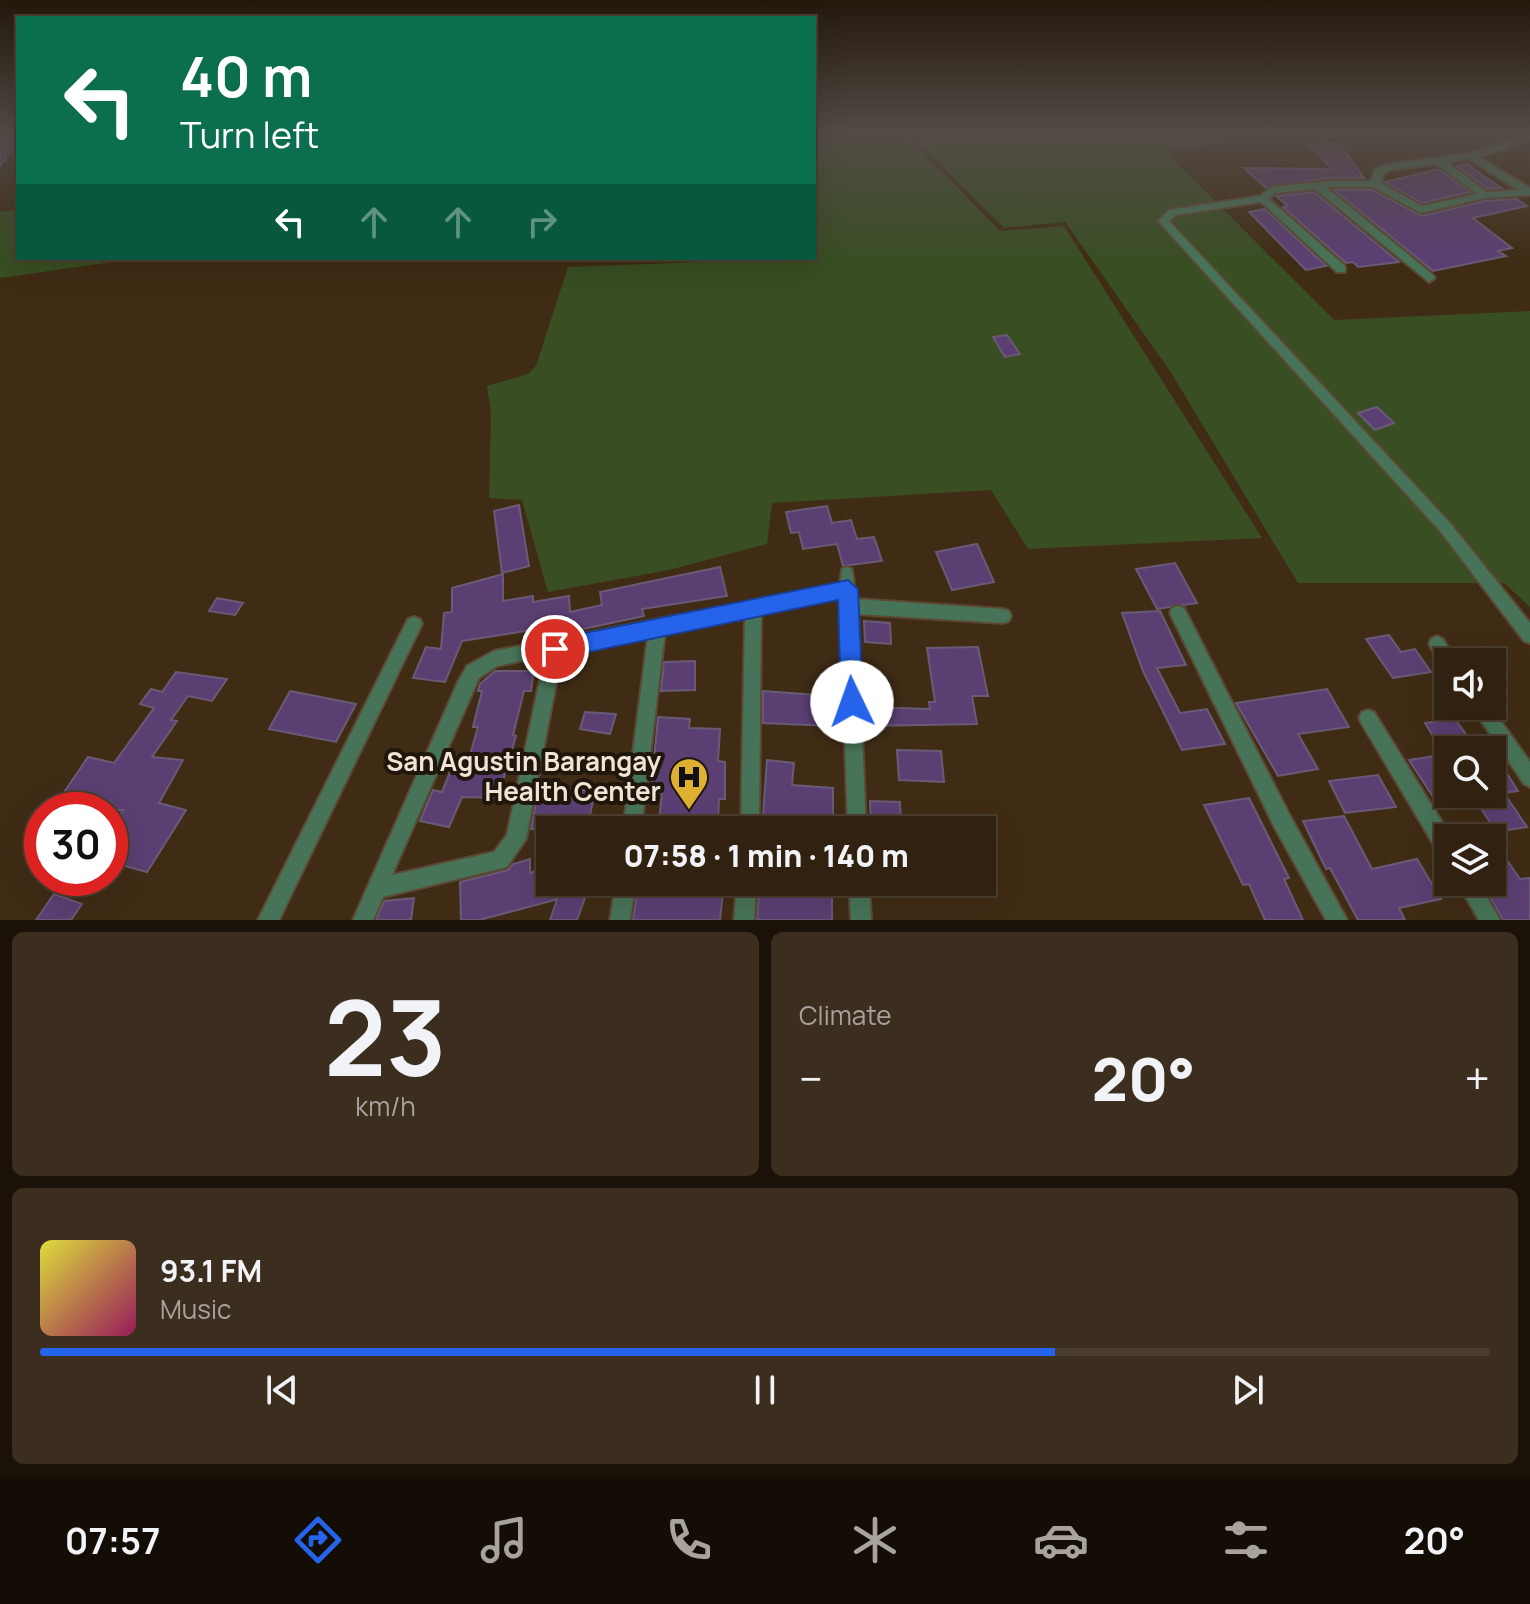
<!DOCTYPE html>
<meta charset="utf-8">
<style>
body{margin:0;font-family:Manrope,sans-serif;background:#3c2e1e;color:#f1f3f6;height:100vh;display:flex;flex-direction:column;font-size:30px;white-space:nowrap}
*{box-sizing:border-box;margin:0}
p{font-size:26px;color:#a8a39f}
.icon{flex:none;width:44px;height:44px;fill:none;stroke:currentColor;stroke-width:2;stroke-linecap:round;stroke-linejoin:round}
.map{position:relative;height:920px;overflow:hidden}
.drawer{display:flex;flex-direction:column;gap:12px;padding:12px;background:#1a1209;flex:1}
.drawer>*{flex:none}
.banner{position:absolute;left:16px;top:16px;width:800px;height:244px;border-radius:0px;box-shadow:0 8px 32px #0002,0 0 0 2px #4b3e30;background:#0b6e4f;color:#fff;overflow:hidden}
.controls{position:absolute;left:1434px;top:648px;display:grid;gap:16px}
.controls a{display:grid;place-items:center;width:72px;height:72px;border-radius:0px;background:#302110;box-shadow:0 8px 32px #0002,0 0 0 2px #4b3e30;font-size:40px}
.speed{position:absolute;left:24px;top:792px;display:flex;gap:16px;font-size:40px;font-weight:700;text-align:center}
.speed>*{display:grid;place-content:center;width:104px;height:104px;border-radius:50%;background:#302110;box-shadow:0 8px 32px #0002,0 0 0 2px #4b3e30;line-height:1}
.speed .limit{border:12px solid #d22;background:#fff;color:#111}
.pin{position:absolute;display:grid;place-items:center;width:68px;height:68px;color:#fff;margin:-34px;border:4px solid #fff;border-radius:50%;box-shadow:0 2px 8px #0007}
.me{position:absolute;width:88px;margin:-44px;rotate:357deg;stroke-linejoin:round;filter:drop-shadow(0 0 6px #0008)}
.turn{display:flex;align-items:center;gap:28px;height:168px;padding:0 32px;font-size:36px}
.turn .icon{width:104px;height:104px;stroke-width:2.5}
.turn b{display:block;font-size:56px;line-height:68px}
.lanes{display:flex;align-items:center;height:76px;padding:0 32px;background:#0003;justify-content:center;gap:40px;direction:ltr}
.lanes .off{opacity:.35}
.big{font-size:60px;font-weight:800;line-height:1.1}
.drawer .widget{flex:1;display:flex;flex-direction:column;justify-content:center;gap:12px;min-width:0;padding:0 28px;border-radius:12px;background:#3c2e1e}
.drawer .dial{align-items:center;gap:0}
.dial b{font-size:104px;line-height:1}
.song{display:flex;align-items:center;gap:24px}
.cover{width:96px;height:96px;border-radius:12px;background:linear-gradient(135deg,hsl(60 70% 55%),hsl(330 70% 35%))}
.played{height:8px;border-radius:4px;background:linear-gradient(90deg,#2563eb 70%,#4b3e30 70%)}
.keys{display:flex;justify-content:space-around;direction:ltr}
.heat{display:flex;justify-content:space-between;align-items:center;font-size:44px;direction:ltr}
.drawer .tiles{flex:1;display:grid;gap:12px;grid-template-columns:1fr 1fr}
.widget:last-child{grid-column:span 2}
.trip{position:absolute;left:536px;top:816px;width:460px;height:80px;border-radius:0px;background:#302110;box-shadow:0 8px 32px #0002,0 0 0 2px #4b3e30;font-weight:800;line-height:80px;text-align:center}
.menu{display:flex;height:128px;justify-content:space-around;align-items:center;background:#130d06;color:#a8a39f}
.menu .icon{width:56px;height:56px}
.menu .selected{color:#2563eb}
.menu b{font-size:36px;color:#f1f3f6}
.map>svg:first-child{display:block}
.green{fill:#394e23}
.building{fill:#5b3f73;stroke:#695a76;stroke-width:2}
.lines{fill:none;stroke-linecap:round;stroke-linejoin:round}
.street-casing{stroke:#5c4934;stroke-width:4}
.street{fill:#477458;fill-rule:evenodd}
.route{fill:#2563eb;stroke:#184099;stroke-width:2}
.labels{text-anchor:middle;stroke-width:8;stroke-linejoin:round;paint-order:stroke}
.near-poi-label{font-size:26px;font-weight:bold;fill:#f1e4d6;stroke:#1f160c;text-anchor:end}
</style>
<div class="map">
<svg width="1530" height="920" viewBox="0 0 1530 920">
<rect width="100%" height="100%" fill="#402c15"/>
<g class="green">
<polygon points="924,132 1323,132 1164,150 1334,320 1530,311 1530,607 1504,583 1298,583 1170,371 1065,222 1004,228 917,140"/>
<polygon points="814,140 911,141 1000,231 1064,226 1262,538 1028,549 991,490 772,503 767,544 669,570 548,592 522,500 489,498 491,414 487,386 528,374 536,366 568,267 814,258"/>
<polygon points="18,209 18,258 140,258 0,278 0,212"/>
</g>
<g class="building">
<polygon points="0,132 18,132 18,142 0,166"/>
<polygon points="1339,143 1364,178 1329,178 1266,188 1244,168 1332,169 1310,145"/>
<polygon points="1467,164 1478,172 1501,188 1488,189 1457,166"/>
<polygon points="1438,169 1470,192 1422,203 1385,182"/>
<polygon points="1334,190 1372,190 1422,216 1485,201 1517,199 1527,206 1473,218 1512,248 1498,251 1506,256 1433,271"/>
<polygon points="1314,192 1399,262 1358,267 1353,262 1346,263 1283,207 1288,206 1276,196"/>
<polygon points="1265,209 1326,266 1306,270 1249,212"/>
<polygon points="1007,335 1020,354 1005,357 993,337"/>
<polygon points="1377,407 1394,423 1375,430 1358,413"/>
<polygon points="519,505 529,566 502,573 494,511"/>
<polygon points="827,506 832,523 851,520 857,539 874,537 882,561 843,566 837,544 803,549 799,532 791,533 786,512"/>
<polygon points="977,544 994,582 952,590 936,552"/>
<polygon points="1175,563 1197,603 1157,609 1136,569"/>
<polygon points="720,567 727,596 642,609 644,616 583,629 538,635 538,629 462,641 445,682 413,678 426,647 441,649 444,613 452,612 452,588 503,574 503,601 533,596 533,602 569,596 570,612 602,605 600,592"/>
<polygon points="217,598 243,603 235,615 209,611"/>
<polygon points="1160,611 1186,665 1157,668 1180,713 1207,709 1225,744 1182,750 1143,671 1122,613"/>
<polygon points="864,621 890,623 891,644 865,642"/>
<polygon points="1389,635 1401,652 1415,649 1431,672 1393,678 1366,639"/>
<polygon points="978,647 988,696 972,696 977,724 865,726 864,707 930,709 929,702 935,702 927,648"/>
<polygon points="695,661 695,690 661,691 664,662"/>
<polygon points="495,671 534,671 531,691 524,691 513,735 516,736 498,798 462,797 449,827 420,821 433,790 442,792 455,759 468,762 478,727 473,727 482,691 478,691 480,684"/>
<polygon points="176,672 227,679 212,701 188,696 171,720 177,721 152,757 183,760 159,803 186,810 147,872 110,862 110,829 123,810 52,810 88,757 114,763 154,708 140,704 151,689 162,692"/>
<polygon points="1327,689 1349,727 1298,734 1318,769 1278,776 1236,703"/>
<polygon points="290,691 356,704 336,742 269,729"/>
<polygon points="763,691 830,696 831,726 763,723"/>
<polygon points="585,712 616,714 610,734 580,729"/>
<polygon points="658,717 690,719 689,728 720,729 718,761 725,762 725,799 719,799 718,822 659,820 662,793 651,792"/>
<polygon points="1455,719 1475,747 1443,752 1425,723"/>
<polygon points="1492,749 1518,791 1504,793 1527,827 1496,832 1472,794 1492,794"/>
<polygon points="897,750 941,751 944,782 899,780"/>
<polygon points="1448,754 1448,798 1435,800 1409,760"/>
<polygon points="767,760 794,763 792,785 833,788 833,828 788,825 788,830 762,830"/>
<polygon points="1378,775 1396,807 1345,813 1329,781"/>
<polygon points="539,786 595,791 587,830 531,829"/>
<polygon points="1249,798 1289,878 1284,879 1303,920 1265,920 1249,884 1243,885 1204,805"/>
<polygon points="870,801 900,802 901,830 871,830"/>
<polygon points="1344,816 1372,869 1417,859 1441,899 1399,908 1405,920 1358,920 1330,868 1326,869 1303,821"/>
<polygon points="1502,853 1520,879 1530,878 1530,920 1503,920 1487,891 1492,891 1492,855"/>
<polygon points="530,859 530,873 550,866 550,882 558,882 555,900 479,920 461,920 460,882 508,870 513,864"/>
<polygon points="639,882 724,882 720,920 633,920"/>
<polygon points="760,882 832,882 832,920 757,920"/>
<polygon points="560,891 585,898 577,920 550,920"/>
<polygon points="54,894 82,904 71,920 36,920"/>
<polygon points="414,898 411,920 376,920 384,901"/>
</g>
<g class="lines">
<g class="street-casing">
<g id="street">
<path d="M1530 134V140L1479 157 1530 188V195L1485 198 1421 213 1373 187H1326L1433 275 1435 278 1429 282 1315 189 1275 193 1269 199 1345 266V272H1337L1261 202 1176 215 1169 221 1450 523 1530 623V643L1524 641 1440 531 1158 221 1169 210 1260 196 1272 187 1329 181H1371L1375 169 1384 165 1470 153ZM1469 159 1519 190 1487 192 1447 162ZM1436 164 1477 194 1422 206 1381 183 1384 173 1390 170Z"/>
<path d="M847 567 852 569 856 599 1003 609 1009 611 1011 616 1009 621 1003 623 857 614 866 830H848L840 597 761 613 759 830H741L745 617 665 632 641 830H623L648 636 562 653 526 839 507 867 383 897 373 920H353L458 682 467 666 494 651 840 584 842 569ZM545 656 507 835 494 852 392 875 479 678 497 666Z"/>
<polygon points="1178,606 1184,608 1289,814 1347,920 1326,920 1275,828 1170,613 1172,608"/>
<polygon points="414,617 420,619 422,624 279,920 258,920 408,619"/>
<polygon points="1437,636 1443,639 1457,662 1448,662 1448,669 1443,667 1429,644 1431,639"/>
<polygon points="1471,706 1490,706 1530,762 1530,787 1524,784"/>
<polygon points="1368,710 1374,712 1452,838 1448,838 1448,860 1441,857 1362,724 1359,718 1362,712"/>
<polygon points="616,882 636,882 630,920 610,920"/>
<polygon points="737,882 757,882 754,920 734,920"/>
<polygon points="849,882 869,882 871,920 851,920"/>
<polygon points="1457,882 1478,882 1500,920 1479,920"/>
</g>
</g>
<use href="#street" class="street"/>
</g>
<linearGradient id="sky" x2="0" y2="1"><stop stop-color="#23180c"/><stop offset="0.51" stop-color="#534b46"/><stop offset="1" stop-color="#534b46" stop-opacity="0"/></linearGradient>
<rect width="1530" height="261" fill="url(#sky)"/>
<polygon class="route" points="848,580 858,589 863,702 860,710 852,713 844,710 841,702 838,600 555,659 548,656 544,649 548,642 555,639"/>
<defs>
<g id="hospital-pin" transform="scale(2)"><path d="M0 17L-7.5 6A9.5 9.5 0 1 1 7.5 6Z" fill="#deb133" stroke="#1f160c"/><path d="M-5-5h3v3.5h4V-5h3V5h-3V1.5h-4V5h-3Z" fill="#111"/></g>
</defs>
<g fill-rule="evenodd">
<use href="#hospital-pin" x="689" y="777"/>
</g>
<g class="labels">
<g class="near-poi-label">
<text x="661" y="771">San Agustin Barangay<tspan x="661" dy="30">Health Center</tspan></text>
</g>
</g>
</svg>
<div class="controls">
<a><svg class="icon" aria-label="sound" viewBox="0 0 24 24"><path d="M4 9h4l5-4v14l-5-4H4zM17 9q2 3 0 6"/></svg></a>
<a><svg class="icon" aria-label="search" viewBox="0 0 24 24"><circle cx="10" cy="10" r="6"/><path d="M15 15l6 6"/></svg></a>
<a><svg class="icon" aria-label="layers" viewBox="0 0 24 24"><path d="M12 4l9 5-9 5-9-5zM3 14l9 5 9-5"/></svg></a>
</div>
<div class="speed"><div class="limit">30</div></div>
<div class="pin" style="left:555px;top:649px;background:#d93025"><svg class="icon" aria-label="arrive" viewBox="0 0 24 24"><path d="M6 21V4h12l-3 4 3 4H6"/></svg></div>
<svg class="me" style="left:852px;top:702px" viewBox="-20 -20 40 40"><circle r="19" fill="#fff"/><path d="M0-13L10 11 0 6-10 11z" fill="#2563eb"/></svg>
<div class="trip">07:58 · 1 min · 140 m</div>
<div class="banner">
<div class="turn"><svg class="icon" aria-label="left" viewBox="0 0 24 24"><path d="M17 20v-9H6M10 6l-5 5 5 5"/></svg><div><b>40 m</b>Turn left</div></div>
<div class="lanes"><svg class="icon" aria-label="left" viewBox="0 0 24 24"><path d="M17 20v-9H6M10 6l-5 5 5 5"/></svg><svg class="icon off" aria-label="ahead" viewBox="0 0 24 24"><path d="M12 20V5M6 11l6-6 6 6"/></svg><svg class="icon off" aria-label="ahead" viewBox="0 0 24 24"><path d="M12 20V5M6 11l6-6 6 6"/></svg><svg class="icon off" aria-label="right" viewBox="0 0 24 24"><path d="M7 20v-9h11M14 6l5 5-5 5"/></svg></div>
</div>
</div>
<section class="drawer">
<div class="tiles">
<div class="widget dial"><b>23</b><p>km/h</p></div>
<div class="widget"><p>Climate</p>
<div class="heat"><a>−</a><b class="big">20°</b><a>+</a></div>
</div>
<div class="widget">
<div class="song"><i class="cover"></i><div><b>93.1 FM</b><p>Music</p></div></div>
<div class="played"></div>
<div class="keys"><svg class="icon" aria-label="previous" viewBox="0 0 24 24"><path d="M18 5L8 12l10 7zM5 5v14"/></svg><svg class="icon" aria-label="pause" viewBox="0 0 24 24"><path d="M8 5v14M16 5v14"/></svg><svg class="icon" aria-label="next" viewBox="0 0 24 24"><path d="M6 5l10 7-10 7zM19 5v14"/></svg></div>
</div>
</div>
</section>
<nav class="menu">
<b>07:57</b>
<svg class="icon selected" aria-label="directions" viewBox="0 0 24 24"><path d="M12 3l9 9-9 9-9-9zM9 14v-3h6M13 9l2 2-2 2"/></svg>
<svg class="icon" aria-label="music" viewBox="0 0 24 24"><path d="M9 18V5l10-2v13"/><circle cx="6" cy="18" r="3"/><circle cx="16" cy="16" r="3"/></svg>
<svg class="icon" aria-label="phone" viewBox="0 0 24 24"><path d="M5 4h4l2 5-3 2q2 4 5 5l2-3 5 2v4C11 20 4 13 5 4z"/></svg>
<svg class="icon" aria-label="climate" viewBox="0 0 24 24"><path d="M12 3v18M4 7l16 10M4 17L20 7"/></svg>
<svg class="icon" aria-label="car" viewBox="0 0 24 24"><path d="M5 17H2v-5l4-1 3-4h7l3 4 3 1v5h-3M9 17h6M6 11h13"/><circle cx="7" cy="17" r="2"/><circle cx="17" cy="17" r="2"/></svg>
<svg class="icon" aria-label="filters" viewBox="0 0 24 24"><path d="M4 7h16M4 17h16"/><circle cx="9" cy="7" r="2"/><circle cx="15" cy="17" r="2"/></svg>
<b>20°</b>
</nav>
